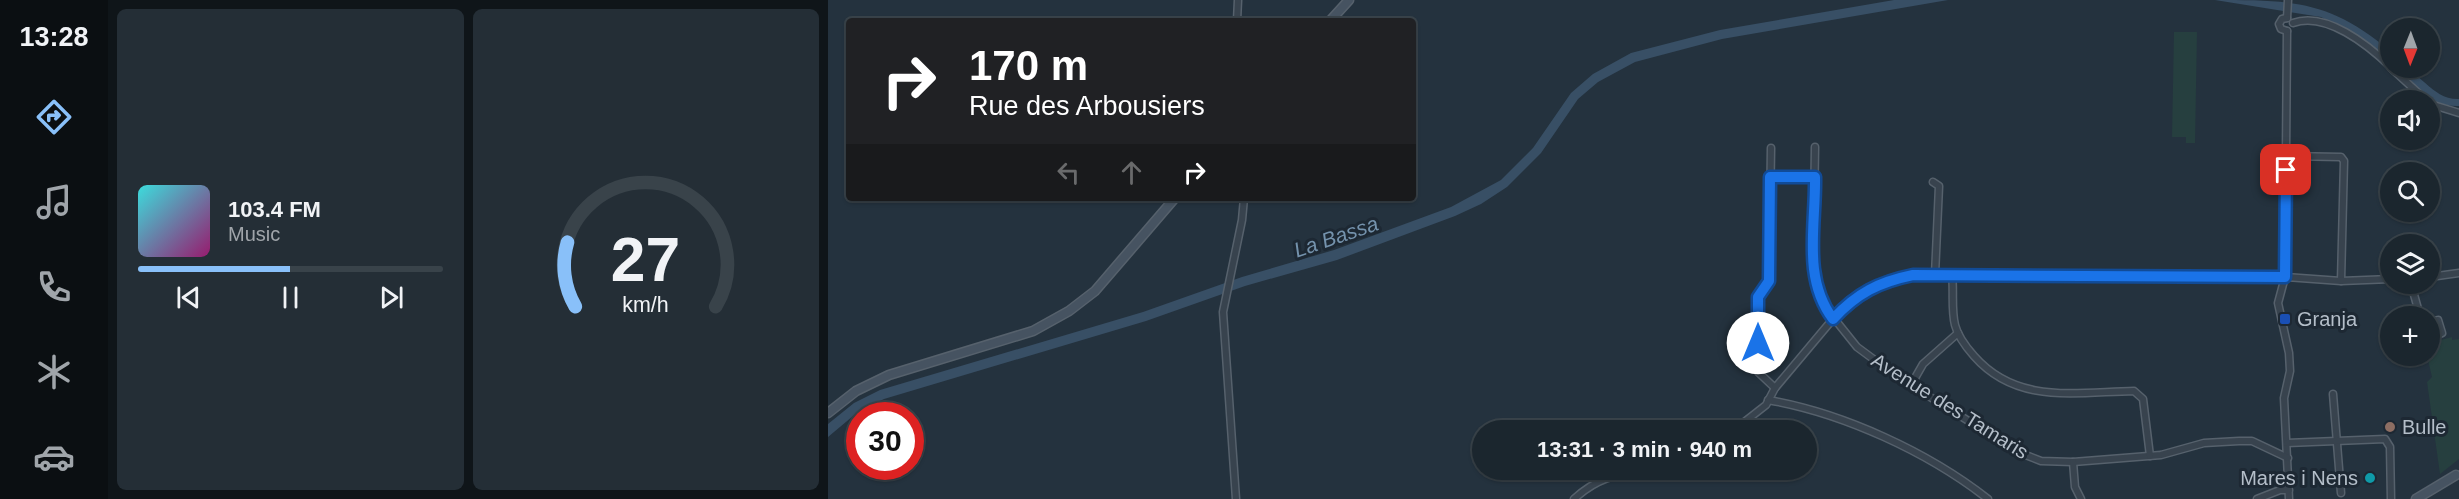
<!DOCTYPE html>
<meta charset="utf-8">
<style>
body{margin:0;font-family:Arial,sans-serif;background:#242e36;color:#f1f3f6;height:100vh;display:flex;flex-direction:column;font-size:22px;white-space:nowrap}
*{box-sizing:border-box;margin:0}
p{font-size:20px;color:#a0a5aa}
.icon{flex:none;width:33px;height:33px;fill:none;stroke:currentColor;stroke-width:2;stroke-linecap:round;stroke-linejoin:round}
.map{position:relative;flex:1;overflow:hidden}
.side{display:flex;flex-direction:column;gap:9px;padding:9px;background:#0f1519;width:720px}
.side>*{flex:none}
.top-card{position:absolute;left:18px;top:18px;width:570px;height:183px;border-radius:6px;box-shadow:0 2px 4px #0004,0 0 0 2px #39434a;background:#202124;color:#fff;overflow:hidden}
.needle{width:39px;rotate:181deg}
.controls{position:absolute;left:1552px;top:18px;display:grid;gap:12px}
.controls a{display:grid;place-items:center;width:60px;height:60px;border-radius:50%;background:#1b262e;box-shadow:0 2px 4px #0004,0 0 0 2px #39434a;font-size:30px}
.speed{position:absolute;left:18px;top:402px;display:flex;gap:12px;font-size:30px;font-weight:700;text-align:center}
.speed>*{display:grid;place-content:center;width:78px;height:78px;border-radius:50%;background:#1b262e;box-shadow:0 2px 4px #0004,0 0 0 2px #39434a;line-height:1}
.speed .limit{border:9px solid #d22;background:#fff;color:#111}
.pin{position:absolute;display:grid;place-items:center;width:51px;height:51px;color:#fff;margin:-26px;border-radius:12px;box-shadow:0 3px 9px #0006}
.me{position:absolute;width:66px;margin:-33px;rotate:0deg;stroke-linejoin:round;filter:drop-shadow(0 0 4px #0008)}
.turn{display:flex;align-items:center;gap:21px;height:126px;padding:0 24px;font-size:27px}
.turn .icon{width:78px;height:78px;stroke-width:2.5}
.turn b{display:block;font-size:42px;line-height:51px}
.lanes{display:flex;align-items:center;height:57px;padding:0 24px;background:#0003;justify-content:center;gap:30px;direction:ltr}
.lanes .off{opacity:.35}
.side .card{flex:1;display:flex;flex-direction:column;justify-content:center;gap:9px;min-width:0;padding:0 21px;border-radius:9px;background:#242e36}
.side .dial{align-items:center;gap:0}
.dial svg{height:156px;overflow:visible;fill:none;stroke:#39434a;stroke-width:7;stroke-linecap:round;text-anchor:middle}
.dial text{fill:#f1f3f6;stroke:none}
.song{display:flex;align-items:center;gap:18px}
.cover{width:72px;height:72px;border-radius:9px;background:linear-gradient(135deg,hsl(180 70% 55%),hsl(320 70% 35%))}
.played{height:6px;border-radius:3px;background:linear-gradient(90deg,#89c0f9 50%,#39434a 50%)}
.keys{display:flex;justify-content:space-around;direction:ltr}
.side .tiles{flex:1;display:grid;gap:9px;grid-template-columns:repeat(2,1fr)}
.trip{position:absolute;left:644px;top:420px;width:345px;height:60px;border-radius:30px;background:#1b262e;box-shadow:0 2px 4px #0004,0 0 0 2px #39434a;font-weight:700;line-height:60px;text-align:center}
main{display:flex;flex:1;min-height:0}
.dock{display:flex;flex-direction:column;width:108px;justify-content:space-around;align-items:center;background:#0b0f12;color:#a0a5aa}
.dock .icon{width:42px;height:42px}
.dock .current{color:#89c0f9}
.dock b{font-size:27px;color:#f1f3f6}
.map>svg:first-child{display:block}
.green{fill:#263f3f}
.water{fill:#384f65}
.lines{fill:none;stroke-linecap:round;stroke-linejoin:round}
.street-casing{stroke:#56616c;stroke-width:9}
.secondary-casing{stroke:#56616c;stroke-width:11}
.street{stroke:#38434e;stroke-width:6}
.secondary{stroke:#465361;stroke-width:8}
.route-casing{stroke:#114b97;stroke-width:15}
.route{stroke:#1a73e8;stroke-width:10}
.transit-dot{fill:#1a4fb4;stroke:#1d2833;stroke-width:2}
.education-dot{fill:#8d6e63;stroke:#1d2833;stroke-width:2}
.culture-dot{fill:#0f9aa8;stroke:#1d2833;stroke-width:2}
.labels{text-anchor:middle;stroke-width:6;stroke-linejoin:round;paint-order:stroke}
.poi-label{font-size:20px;fill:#b4bec9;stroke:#1d2833;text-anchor:start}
.street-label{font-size:20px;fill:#b4bec9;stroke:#1d2833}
.water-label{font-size:21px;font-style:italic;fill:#7492ac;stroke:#1d2833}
</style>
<main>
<nav class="dock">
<b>13:28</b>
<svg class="icon current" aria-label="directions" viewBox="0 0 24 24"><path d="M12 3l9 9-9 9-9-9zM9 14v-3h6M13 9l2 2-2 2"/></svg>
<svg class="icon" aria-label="music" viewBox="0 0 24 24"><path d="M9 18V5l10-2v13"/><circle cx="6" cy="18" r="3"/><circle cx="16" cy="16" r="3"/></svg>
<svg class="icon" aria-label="phone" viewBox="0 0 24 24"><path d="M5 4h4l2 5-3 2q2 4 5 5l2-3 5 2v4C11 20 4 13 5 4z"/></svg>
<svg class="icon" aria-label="climate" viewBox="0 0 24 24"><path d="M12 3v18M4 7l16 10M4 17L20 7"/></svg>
<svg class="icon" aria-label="car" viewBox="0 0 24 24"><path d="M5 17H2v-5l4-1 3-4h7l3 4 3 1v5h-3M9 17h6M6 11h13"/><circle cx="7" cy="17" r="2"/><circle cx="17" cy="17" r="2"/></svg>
</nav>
<section class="side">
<div class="tiles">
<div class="card">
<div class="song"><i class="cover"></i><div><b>103.4 FM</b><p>Music</p></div></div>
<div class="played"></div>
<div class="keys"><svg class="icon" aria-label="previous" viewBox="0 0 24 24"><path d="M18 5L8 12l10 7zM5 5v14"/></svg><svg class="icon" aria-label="pause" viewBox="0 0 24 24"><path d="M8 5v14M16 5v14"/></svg><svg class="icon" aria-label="next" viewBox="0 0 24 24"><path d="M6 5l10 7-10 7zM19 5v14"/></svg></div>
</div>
<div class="card dial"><svg viewBox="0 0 100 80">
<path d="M14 69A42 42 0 1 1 86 69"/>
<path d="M14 69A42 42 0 0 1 10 36" stroke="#89c0f9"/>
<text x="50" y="56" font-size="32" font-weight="700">27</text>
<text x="50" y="72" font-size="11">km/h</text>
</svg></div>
</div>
</section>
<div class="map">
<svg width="1631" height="499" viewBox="0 0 1631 499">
<rect width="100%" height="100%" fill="#24323e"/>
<g class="green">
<polygon points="1346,32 1369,32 1367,143 1358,143 1358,137 1344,137"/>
<polygon points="1624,337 1624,340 1631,339 1631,459 1612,474 1599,382 1604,377 1599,356 1602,356 1602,343"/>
</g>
<g class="water">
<polygon points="1066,0 1120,0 894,39 807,62 770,82 750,99 713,153 679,187 653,204 627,216 509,260 417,286 318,321 56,399 31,411 0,437 0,424 26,403 52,390 315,312 414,277 506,250 623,207 673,180 705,148 743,93 765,74 803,53 892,30"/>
<path d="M1387 0C1463 0 1503 0 1563 52V64L1543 46 1493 17Z"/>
<path d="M1567 68C1593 67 1602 100 1631 99V106C1602 107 1586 86 1567 68Z"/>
</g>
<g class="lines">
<g class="street-casing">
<g id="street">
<polyline points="1459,18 1460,0"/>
<polyline points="409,21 410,0"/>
<path d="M1465 23C1498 11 1540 45 1563 67"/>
<polyline points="1459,31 1457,277 1450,303 1461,353 1462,371 1456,398 1461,499"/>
<polyline points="1459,31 1453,29 1451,24 1454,19 1459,18"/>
<polyline points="1563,68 1598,100"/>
<polyline points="1602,104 1631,113"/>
<polyline points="987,147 985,275 993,302 1029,347 1067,375 1190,452 1213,461 1245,462 1333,455 1376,443 1411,441 1424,441 1460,458"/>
<polyline points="943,148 941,281 930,297 930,372 947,388"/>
<polyline points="1459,156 1513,157 1516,161 1513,281"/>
<polyline points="942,177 987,177"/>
<polyline points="1105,182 1111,186 1107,275"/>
<path d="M1124 274C1126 291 1123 309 1127 325 1130 337 1138 347 1146 356 1189 405 1248 392 1306 391L1315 399 1322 456"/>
<polyline points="1602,277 1631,273"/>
<polyline points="1583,284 1592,316"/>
<polyline points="1602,322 1610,320 1614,333 1602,338"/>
<polyline points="1083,385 1095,364 1130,333"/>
<polyline points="1505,394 1513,493"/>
<path d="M940 400C1015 413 1100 452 1160 499"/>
<polyline points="906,430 938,405 947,388 1020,301 1039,289 1068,278 1124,274 1205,277 1457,277 1513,281 1563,279"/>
<polyline points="1459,443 1557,439 1562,447 1563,499"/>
<polyline points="1245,462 1247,487 1253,499"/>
<polyline points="408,499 395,312 414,220 416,198"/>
<path d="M746 499C769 478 786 475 817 470"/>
<polyline points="1429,499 1452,490 1461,490"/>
</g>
</g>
<g class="secondary-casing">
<g id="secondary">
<polyline points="502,21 521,0"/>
<polyline points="0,413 28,391 61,375 205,331 241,311 267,291 347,198"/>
<polyline points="1588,499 1628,475"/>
</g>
</g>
<use href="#street" class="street"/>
<use href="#secondary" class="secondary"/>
</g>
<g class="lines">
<g class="route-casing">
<path id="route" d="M930 343V297L941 281 942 177H987C988 225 974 278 1005 319 1029 293 1051 282 1085 275L1457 277 1458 170"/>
</g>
<use href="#route" class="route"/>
</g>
<rect class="transit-dot" x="1451" y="313" width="12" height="12" rx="3"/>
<circle class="education-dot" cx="1562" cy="427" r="6"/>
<circle class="culture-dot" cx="1542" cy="478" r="6"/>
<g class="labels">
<g class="poi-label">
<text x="1469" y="326">Granja</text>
<text x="1574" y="434">Bulle</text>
<text x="1530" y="485" text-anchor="end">Mares i Nens</text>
</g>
<g class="street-label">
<text transform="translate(1122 406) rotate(32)" y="7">Avenue des Tamaris</text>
</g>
<g class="water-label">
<text transform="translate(508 237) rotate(-19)" y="7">La Bassa</text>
</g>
</g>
</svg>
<div class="controls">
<a><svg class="needle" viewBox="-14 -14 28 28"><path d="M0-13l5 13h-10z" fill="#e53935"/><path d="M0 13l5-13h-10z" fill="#a0a5aa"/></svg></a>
<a><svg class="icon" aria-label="sound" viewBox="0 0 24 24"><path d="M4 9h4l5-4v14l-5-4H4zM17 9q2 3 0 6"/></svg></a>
<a><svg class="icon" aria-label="search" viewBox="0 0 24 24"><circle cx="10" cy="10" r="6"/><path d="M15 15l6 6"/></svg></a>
<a><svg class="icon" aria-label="layers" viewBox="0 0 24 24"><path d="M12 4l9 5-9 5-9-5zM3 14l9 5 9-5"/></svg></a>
<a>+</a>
</div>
<div class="speed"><div class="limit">30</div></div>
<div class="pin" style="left:1458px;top:170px;background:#d93025"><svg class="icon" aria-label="arrive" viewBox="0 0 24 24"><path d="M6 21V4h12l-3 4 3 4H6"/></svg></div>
<svg class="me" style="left:930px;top:343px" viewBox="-20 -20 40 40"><circle r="19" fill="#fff"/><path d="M0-13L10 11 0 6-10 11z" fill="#1a73e8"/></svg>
<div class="trip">13:31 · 3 min · 940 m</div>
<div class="top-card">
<div class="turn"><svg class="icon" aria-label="right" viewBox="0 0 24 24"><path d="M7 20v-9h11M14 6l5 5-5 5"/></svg><div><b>170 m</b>Rue des Arbousiers</div></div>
<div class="lanes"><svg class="icon off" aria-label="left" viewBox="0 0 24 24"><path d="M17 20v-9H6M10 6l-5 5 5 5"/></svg><svg class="icon off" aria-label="ahead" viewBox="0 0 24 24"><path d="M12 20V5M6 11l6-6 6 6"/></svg><svg class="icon" aria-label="right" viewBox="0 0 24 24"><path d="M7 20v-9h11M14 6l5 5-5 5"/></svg></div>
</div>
</div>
</main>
